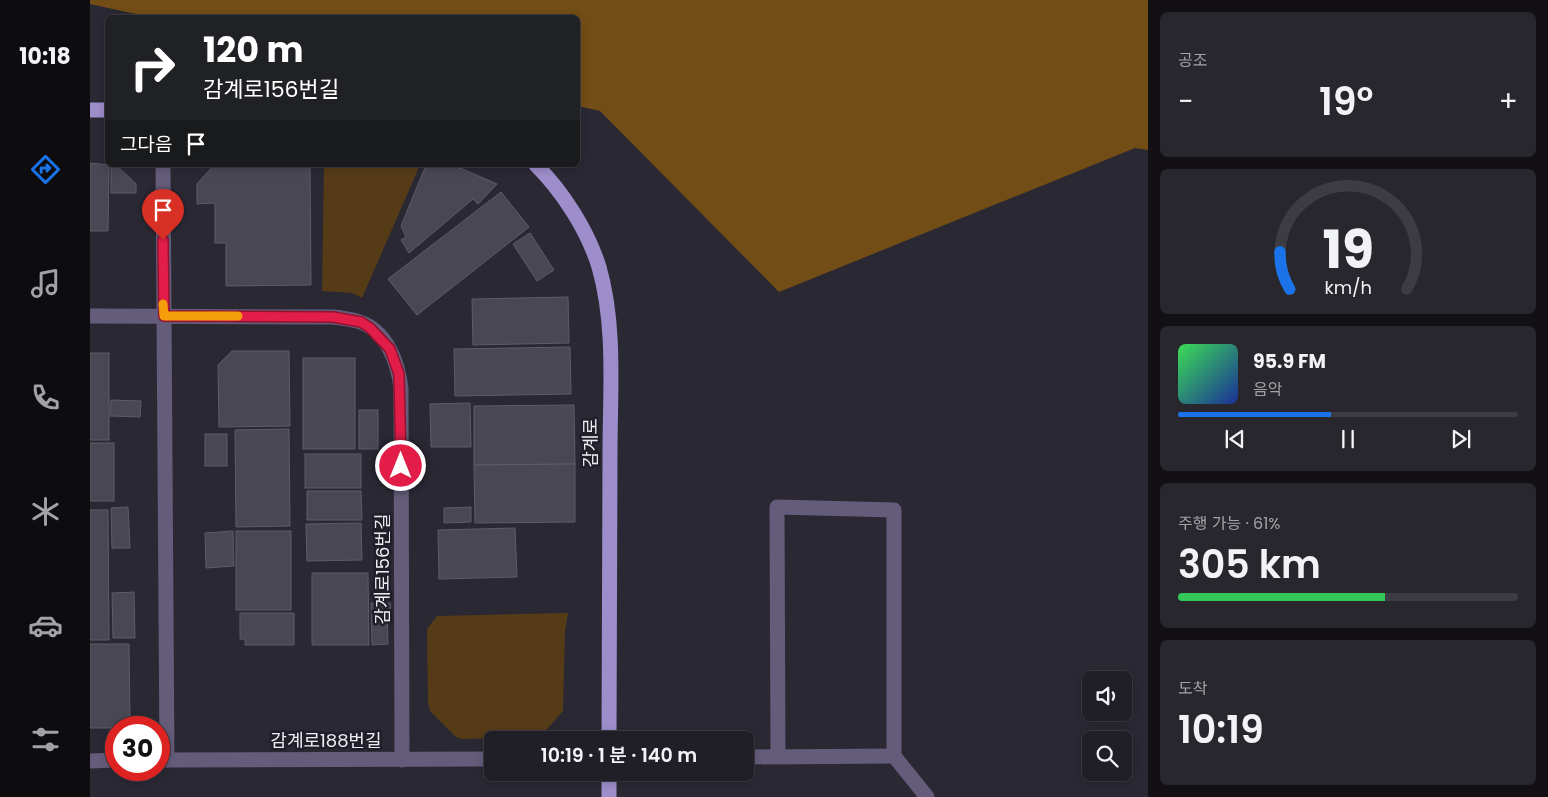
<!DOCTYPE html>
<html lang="ko">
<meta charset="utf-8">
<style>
body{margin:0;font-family:Poppins,"Noto Sans KR",sans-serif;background:#28272e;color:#f1f3f6;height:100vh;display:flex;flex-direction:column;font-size:19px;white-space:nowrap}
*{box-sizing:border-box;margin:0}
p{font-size:16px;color:#a2a2a7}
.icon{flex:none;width:28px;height:28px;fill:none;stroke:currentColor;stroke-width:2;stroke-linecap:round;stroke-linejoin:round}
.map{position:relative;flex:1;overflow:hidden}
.panel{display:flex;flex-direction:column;gap:12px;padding:12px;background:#121015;width:400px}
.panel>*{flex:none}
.banner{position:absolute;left:15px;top:15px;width:475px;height:152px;border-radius:8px;box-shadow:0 2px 8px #0003,0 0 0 1px #3d3c43;background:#202124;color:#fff;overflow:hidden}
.controls{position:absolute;left:992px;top:671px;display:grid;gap:10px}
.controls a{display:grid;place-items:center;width:50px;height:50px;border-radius:8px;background:#201e26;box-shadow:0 2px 8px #0003,0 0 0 1px #3d3c43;font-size:25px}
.speed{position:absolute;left:15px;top:716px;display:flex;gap:10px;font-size:25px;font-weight:700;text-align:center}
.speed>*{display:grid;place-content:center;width:65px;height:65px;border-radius:50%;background:#201e26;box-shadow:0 2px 8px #0003,0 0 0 1px #3d3c43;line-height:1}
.speed .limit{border:8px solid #d22;background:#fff;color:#111}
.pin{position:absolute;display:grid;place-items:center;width:42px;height:42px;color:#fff;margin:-51px -21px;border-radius:50% 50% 50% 0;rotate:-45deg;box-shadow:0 0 5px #0007}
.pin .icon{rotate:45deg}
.me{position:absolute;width:55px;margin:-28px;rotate:0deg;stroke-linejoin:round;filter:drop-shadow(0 0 4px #0008)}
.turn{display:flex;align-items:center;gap:18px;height:105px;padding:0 15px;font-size:22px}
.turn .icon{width:65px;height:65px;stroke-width:2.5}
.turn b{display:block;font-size:35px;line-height:42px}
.then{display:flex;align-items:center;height:48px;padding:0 15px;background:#0003;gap:10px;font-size:19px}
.big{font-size:38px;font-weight:600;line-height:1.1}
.panel .card{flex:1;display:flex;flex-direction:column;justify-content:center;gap:8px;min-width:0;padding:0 18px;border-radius:8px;background:#28272e}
.panel .dial{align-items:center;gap:0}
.dial svg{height:130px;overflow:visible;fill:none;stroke:#3d3c43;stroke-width:7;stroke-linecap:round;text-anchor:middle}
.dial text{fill:#f1f3f6;stroke:none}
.song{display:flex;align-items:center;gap:15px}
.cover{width:60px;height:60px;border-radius:8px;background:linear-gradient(135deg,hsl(130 70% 55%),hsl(230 70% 35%))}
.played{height:5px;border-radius:2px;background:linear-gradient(90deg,#1a73e8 45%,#3d3c43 45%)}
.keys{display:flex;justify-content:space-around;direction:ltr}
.heat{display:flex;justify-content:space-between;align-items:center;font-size:28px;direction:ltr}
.charge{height:8px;border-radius:4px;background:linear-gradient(90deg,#34c759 61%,#3d3c43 0)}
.trip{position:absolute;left:394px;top:731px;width:270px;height:50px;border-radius:8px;background:#201e26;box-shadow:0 2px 8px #0003,0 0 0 1px #3d3c43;font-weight:600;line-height:50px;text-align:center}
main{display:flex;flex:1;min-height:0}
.dock{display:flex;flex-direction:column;width:90px;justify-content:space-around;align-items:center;background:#0d0c0f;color:#a2a2a7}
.dock .icon{width:35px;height:35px}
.dock .selected{color:#1a73e8}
.dock b{font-size:22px;color:#f1f3f6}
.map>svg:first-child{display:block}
.green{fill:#563b17}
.forest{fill:#734d16}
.building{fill:#4a4754;stroke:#5f5c69}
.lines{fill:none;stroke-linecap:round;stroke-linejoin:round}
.minor{stroke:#645c7a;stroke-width:15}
.major{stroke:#9d8dca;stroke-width:15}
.route-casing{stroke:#92132f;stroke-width:12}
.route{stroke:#e11d48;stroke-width:9}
.slow{stroke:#f59e0b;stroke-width:9}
.labels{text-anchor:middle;stroke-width:5;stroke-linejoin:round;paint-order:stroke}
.street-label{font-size:18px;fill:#edecf3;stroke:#211e29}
</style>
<main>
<nav class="dock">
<b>10:18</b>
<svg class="icon selected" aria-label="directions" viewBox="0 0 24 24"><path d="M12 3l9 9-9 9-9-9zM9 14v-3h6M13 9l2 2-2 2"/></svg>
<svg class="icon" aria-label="music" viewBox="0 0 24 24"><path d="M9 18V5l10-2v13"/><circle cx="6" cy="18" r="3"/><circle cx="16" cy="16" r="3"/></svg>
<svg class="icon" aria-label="phone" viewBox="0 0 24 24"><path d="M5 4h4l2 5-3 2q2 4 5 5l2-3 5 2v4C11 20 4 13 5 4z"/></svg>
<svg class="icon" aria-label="climate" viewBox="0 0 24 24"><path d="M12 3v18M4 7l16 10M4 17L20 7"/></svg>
<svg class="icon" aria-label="car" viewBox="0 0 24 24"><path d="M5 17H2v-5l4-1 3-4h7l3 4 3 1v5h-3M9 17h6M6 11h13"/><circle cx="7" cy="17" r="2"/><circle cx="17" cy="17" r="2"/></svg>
<svg class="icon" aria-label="filters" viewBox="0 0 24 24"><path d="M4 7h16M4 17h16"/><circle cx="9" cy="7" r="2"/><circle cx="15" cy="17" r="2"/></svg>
</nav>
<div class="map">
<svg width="1058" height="797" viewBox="0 0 1058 797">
<rect width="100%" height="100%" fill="#2a2833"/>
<g class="green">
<polygon points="234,165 330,165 272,298 262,293 232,291"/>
<polygon points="478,613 475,631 473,711 450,737 372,739 366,737 340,711 338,703 337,629 347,616"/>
</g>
<polygon class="forest" points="0,0 1058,0 1058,150 1045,148 689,292 510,111 488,106 488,18 64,18 0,4"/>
<g class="building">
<polygon points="0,163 19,165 18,231 0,231"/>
<polygon points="124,165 220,165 221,285 136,286 136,243 125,243 125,203 107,204 107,184"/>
<polygon points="336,165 363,165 407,184 388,204 383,199 319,253 311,240 316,237 311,226"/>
<polygon points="21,166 27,166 46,184 46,193 21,193"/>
<polygon points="411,192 439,227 327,315 298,279"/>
<polygon points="440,233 464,270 447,281 423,244"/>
<polygon points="478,297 479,343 383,345 382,299"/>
<polygon points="480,347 481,394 365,396 364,349"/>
<polygon points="142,351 199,351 200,426 129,427 128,365"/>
<rect x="0" y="353" width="19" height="87"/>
<rect x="213" y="358" width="52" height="91"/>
<polygon points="21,400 51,401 50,417 20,416"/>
<polygon points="380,403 381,447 341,447 340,404"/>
<polygon points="484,405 485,464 384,465 384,406"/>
<rect x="269" y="410" width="19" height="39"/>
<polygon points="199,429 200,526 146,527 145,430"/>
<rect x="115" y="434" width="22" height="32"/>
<rect x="0" y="443" width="24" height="58"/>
<rect x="215" y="454" width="56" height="34"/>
<polygon points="485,464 485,522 385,523 384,465"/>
<polygon points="217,491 271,491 272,520 217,520"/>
<polygon points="38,507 40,548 22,548 21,508"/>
<polygon points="381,507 381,522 354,523 354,508"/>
<polygon points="0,510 18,510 19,640 0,640"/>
<polygon points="271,523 272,560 217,561 216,524"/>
<polygon points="425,528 427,577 349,579 348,530"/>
<polygon points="143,531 144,566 116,568 115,533"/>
<rect x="146" y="531" width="55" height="79"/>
<polygon points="222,573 278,573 279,645 222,645"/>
<polygon points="44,592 45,638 23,638 22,593"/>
<polygon points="281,603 300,603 301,616 297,616 298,644 282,645"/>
<polygon points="150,613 204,613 204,645 155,645 155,639 150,639"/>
<polygon points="0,644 39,644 40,721 30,721 30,728 0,728"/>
</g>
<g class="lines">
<g class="minor">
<polyline points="73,165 77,760"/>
<path d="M0 316 243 317C252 318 261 319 270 322 297 331 308 363 311 388L312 760"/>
<polyline points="688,756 687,507 804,510 804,756 837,797"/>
<polyline points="655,757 804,756"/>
<polyline points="69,760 402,759"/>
<polyline points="0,761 26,760"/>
</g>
<g class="major">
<polyline points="0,110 18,110"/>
<path d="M446 165C473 192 498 231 509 267 526 326 520 392 520 452 519 548 519 644 519 740"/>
<polyline points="519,772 519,797"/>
</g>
</g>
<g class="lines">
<g class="route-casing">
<polyline id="route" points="73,240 74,316 243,317 271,322 280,328 300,349 309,374 311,466"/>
</g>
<use href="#route" class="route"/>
<polyline class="slow" points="73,304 74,316 148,316"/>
</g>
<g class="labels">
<g class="street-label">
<text transform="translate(501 443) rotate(-90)" y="6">감계로</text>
<text transform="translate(293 569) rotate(-90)" y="6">감계로156번길</text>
<text x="236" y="747">감계로188번길</text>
</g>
</g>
</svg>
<div class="controls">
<a><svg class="icon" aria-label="sound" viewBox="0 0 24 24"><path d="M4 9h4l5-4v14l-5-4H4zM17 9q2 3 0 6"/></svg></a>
<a><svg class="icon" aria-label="search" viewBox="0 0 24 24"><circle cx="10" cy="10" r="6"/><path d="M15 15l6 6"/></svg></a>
</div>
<div class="speed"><div class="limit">30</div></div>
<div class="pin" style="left:73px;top:240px;background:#d93025"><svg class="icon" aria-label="arrive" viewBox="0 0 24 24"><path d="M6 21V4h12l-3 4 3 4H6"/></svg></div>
<svg class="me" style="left:311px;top:466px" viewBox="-20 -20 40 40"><circle r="17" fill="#e11d48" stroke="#fff" stroke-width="3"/><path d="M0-11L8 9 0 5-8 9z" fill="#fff"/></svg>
<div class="trip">10:19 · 1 분 · 140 m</div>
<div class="banner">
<div class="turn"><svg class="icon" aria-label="right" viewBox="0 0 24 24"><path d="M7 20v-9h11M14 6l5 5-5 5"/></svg><div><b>120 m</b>감계로156번길</div></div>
<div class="then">그다음<svg class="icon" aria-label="arrive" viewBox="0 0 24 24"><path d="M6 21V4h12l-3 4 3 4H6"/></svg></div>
</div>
</div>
<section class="panel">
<div class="card"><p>공조</p>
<div class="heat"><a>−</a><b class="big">19°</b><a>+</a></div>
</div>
<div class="card dial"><svg viewBox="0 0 100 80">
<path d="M14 69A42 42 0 1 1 86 69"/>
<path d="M14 69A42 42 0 0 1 8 46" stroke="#1a73e8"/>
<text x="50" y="56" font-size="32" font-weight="700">19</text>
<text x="50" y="72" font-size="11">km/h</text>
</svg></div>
<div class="card">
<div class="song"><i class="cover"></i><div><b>95.9 FM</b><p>음악</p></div></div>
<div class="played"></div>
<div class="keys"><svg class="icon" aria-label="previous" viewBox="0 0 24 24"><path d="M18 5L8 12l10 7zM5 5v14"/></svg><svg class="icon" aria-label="pause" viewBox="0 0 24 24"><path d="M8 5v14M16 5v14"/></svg><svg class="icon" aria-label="next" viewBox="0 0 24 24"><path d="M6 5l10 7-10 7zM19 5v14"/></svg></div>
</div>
<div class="card"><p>주행 가능 · 61%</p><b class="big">305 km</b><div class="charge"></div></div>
<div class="card"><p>도착</p><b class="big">10:19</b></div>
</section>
</main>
